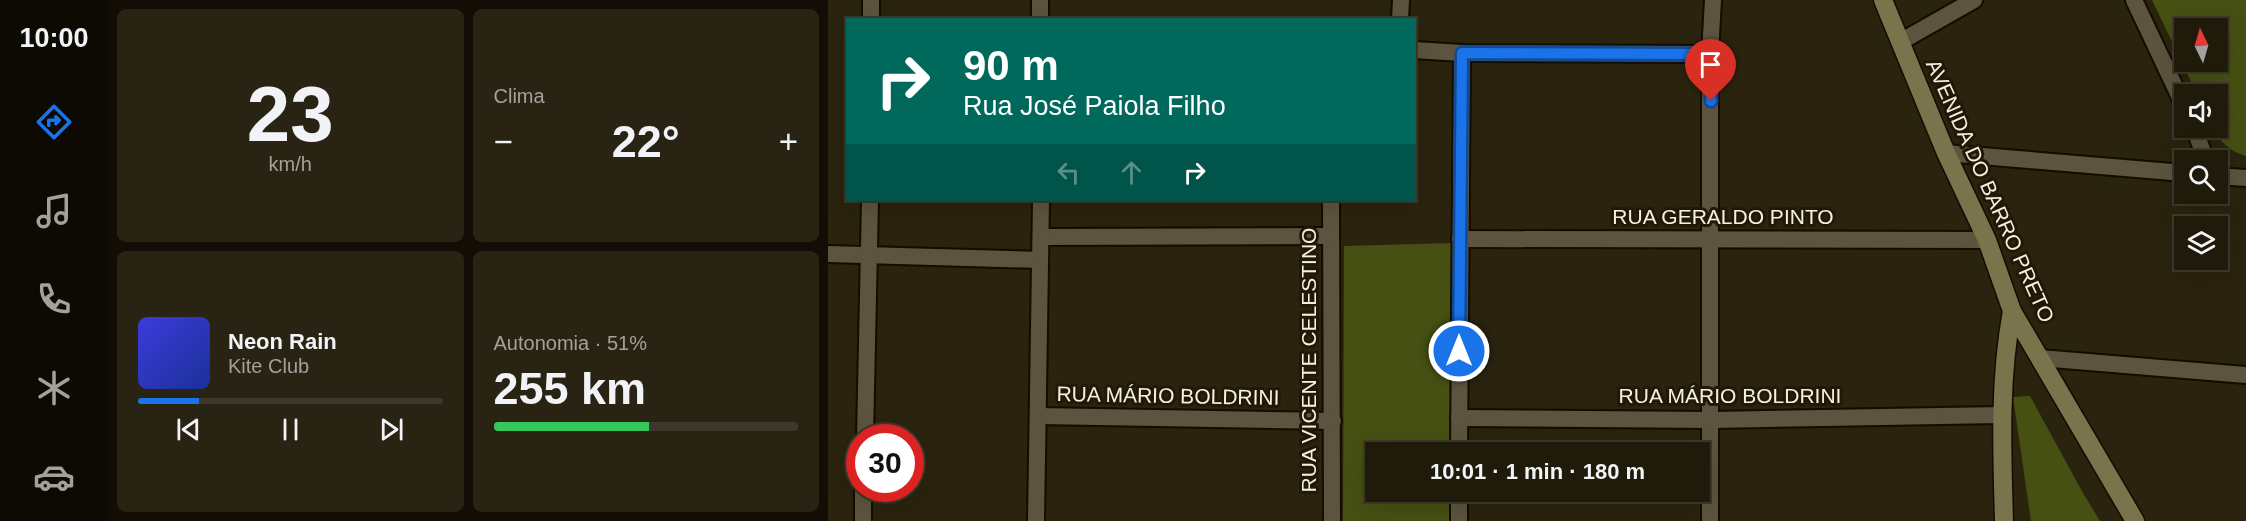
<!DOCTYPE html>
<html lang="pt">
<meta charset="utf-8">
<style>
body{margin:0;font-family:Helvetica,sans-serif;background:#282313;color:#f1f3f6;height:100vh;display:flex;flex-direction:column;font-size:22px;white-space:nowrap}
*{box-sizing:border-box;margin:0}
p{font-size:20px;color:#a2a19c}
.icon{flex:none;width:33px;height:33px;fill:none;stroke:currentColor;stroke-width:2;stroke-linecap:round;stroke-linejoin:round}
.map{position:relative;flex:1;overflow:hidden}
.panel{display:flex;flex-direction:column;gap:9px;padding:9px;background:#120e06;width:720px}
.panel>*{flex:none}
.banner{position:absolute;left:18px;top:18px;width:570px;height:183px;border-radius:0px;box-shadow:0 6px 24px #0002,0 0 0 2px #3d382b;background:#00695c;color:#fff;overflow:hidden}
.needle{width:39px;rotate:355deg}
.controls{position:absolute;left:1346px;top:18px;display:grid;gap:12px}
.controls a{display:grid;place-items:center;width:54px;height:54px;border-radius:0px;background:#201a0a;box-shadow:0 6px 24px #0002,0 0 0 2px #3d382b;font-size:30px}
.speed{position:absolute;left:18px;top:424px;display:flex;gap:12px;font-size:30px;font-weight:700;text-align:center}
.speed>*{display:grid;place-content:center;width:78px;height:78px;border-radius:50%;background:#201a0a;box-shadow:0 6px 24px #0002,0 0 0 2px #3d382b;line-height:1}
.speed .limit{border:9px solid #d22;background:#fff;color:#111}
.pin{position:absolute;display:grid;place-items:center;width:51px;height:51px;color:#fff;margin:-62px -26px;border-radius:50% 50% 50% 0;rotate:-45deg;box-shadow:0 0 6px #0007}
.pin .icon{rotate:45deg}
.me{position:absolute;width:66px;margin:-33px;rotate:0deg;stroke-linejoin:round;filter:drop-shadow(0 0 4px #0008)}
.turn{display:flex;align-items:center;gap:21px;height:126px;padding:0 18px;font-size:27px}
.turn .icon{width:78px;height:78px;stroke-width:2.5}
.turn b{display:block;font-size:42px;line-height:51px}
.lanes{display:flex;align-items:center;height:57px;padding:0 18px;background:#0003;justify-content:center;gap:30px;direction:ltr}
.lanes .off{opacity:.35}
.big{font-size:45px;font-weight:600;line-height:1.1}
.panel .widget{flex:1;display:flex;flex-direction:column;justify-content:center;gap:9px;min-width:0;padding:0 21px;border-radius:9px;background:#282313}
.panel .dial{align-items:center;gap:0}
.dial b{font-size:78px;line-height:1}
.song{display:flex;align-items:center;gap:18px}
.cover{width:72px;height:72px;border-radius:9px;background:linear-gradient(135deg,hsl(240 70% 55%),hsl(230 70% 35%))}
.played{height:6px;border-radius:3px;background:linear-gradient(90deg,#1a73e8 20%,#3d382b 20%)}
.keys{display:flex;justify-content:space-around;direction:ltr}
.heat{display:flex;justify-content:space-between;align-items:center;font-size:33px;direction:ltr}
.charge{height:9px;border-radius:4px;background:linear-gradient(90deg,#34c759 51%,#3d382b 0)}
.panel .tiles{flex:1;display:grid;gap:9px;grid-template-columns:repeat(2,1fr)}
.trip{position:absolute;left:537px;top:442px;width:345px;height:60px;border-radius:0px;background:#201a0a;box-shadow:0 6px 24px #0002,0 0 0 2px #3d382b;font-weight:600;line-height:60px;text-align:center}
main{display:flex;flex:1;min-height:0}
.dock{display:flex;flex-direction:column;width:108px;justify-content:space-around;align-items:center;background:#0d0a04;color:#a2a19c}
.dock .icon{width:42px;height:42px}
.dock .current{color:#1a73e8}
.dock b{font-size:27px;color:#f1f3f6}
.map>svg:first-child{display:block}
.green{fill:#465013;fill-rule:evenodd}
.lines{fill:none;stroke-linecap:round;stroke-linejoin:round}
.street-casing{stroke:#130c00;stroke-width:20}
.secondary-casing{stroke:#130c00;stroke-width:21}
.street{stroke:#5c543e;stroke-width:16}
.secondary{stroke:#7a744c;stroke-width:18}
.route-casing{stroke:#114b97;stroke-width:15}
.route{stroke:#1a73e8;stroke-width:10}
.labels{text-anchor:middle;stroke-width:6;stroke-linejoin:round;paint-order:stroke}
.street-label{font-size:21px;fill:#f5f0e4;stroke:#211905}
</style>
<main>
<nav class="dock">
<b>10:00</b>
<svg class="icon current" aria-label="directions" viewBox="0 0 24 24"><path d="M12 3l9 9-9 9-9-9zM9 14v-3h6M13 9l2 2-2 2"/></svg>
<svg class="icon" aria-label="music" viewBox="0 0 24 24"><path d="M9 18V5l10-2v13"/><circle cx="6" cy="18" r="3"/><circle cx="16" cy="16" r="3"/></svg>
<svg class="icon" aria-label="phone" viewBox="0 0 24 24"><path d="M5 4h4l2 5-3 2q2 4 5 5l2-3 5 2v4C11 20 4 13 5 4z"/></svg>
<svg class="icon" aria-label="climate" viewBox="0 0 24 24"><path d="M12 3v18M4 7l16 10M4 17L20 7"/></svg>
<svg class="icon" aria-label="car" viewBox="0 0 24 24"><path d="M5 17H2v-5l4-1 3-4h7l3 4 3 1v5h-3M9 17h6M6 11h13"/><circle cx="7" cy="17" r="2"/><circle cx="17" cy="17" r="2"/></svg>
</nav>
<section class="panel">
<div class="tiles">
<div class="widget dial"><b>23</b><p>km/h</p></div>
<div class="widget"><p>Clima</p>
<div class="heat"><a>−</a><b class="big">22°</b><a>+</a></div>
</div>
<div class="widget">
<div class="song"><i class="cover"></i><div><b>Neon Rain</b><p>Kite Club</p></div></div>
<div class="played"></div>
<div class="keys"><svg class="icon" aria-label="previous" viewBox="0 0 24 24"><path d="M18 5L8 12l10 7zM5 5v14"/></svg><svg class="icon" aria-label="pause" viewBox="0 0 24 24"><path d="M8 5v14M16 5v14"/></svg><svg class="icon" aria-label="next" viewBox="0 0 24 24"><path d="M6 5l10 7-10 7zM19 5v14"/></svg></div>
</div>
<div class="widget"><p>Autonomia · 51%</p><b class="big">255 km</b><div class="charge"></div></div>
</div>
</section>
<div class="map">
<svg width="1418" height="521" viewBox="0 0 1418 521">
<rect width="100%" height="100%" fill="#2a230e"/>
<g class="green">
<path d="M1324 0H1418V156C1402 151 1393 143 1385 128H1389V94H1369ZM1356 28H1389V62H1356Z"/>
<polygon points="626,243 624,453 548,453 548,492 624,492 623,521 515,521 516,246"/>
<polygon points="1202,396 1255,493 1272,521 1203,521 1185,397"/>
</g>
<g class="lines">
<g class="street-casing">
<g id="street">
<polyline points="1306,0 1356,106"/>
<polyline points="43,20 43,0"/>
<polyline points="212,20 212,0"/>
<polyline points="572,20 573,0"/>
<polyline points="1072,42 1146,0"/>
<polyline points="586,50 634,53 882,54"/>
<polyline points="1366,128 1378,160"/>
<polyline points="1118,153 1356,173"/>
<polyline points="1389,176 1418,178"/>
<polyline points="503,200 504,521"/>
<polyline points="213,237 502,236"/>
<polyline points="632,239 1159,240"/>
<polyline points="0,254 212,260"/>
<polyline points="1212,358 1418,375"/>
<polyline points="210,416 505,421"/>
<polyline points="631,418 883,420 1173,415"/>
<polyline points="37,438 42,200"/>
<polyline points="631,453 634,53"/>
<polyline points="631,492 631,521"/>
<polyline points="35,521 35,489"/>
<polyline points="208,521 213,200"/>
<polyline points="882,521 882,54 885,0"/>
</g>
</g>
<g class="secondary-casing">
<g id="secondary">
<polyline points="1055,0 1118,153 1159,240 1184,311 1307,521"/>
<path d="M1176 521C1174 450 1171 381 1184 311"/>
</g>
</g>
<use href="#street" class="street"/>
<use href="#secondary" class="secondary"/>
</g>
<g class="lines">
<g class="route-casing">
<polyline id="route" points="631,351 634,53 882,54 883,101"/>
</g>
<use href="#route" class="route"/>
</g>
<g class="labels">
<g class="street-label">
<text transform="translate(1162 191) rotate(66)" y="7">AVENIDA DO BARRO PRETO</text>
<text x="895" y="224">RUA GERALDO PINTO</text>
<text transform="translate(481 360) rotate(-90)" y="7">RUA VICENTE CELESTINO</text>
<text transform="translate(340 396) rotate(1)" y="7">RUA MÁRIO BOLDRINI</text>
<text x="902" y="403">RUA MÁRIO BOLDRINI</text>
</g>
</g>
</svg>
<div class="controls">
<a><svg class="needle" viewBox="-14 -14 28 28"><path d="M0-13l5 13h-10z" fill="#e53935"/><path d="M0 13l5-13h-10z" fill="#a2a19c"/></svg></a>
<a><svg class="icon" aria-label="sound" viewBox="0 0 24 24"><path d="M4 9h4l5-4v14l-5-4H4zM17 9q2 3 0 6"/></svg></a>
<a><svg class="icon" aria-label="search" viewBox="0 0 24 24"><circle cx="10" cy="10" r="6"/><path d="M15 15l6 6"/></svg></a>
<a><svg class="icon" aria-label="layers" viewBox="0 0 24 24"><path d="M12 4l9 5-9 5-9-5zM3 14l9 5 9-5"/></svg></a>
</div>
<div class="speed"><div class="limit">30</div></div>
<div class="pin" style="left:883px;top:101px;background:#d93025"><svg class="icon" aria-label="arrive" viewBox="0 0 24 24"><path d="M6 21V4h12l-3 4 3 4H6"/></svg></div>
<svg class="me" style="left:631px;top:351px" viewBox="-20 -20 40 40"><circle r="17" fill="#1a73e8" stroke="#fff" stroke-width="3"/><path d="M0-11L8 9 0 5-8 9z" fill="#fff"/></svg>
<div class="trip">10:01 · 1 min · 180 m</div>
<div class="banner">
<div class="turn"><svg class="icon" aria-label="right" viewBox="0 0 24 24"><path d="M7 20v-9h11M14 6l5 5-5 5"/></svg><div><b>90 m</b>Rua José Paiola Filho</div></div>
<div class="lanes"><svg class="icon off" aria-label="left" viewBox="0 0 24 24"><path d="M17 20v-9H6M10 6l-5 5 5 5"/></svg><svg class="icon off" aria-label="ahead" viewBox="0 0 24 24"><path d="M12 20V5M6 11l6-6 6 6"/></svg><svg class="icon" aria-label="right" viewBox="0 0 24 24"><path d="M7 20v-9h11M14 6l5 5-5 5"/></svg></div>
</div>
</div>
</main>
